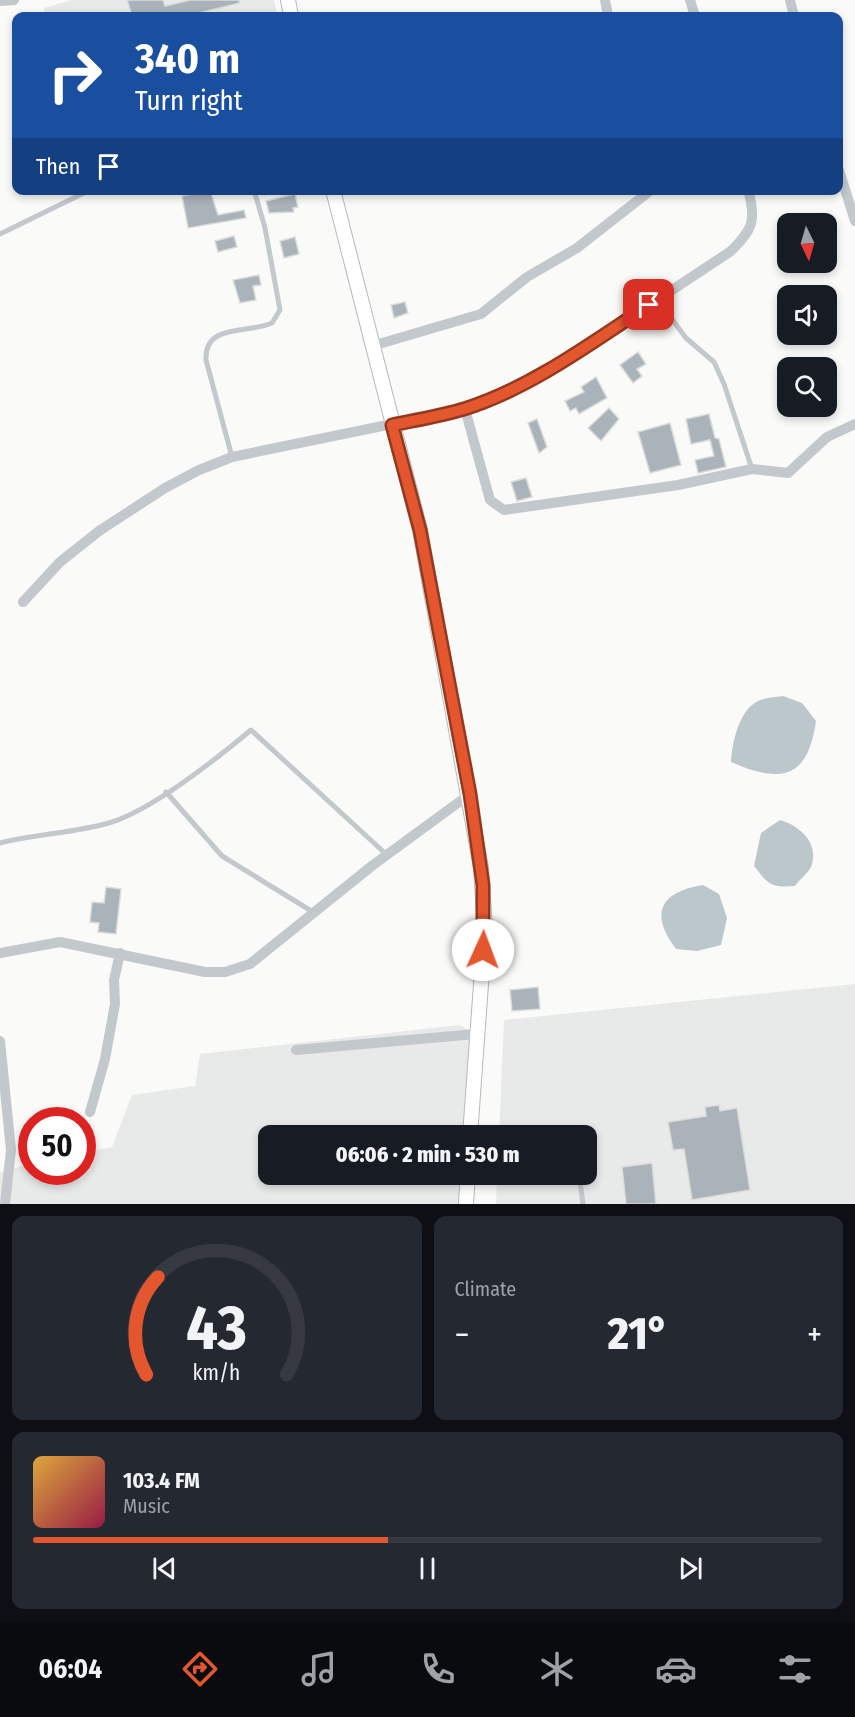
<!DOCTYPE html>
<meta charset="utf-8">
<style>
body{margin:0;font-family:"Fira Sans Condensed",sans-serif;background:#242831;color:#f1f3f6;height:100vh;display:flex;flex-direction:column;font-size:22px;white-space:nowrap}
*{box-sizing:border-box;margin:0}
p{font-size:20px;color:#9ea1a6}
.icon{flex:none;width:33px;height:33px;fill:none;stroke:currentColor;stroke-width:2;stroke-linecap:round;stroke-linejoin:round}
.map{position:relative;height:1204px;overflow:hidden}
.side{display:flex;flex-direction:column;gap:12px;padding:12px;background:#0d0f14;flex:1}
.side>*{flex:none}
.hud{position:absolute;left:12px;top:12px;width:831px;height:183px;border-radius:12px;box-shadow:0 3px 9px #0003;background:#1a4fa0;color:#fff;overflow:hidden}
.needle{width:39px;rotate:175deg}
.fabs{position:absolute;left:777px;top:213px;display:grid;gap:12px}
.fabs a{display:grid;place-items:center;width:60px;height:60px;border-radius:12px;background:#171b24;box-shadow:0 3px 9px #0003;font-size:30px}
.speed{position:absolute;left:18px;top:1107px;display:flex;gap:12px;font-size:30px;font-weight:700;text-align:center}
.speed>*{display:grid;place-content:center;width:78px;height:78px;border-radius:50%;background:#171b24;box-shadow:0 3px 9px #0003;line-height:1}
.speed .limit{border:9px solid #d22;background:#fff;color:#111}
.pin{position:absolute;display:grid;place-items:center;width:51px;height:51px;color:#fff;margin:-26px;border-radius:12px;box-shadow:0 3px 9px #0006}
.me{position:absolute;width:66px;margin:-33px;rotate:2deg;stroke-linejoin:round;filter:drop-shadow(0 0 4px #0008)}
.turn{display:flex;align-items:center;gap:21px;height:126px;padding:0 24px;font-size:27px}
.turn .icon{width:78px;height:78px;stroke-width:2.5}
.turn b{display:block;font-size:42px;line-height:51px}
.then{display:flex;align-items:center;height:57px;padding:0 24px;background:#0003;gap:12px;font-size:22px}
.big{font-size:45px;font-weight:800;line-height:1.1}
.side .widget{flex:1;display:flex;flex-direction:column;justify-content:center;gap:9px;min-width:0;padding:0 21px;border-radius:12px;background:#242831}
.side .dial{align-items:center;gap:0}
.dial svg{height:156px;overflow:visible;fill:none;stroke:#363941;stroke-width:7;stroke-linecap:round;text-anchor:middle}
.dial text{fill:#f1f3f6;stroke:none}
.song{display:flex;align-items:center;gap:18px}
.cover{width:72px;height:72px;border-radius:9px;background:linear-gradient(135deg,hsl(40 70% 55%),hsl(340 70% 35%))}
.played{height:6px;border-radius:3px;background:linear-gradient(90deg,#e4572e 45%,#363941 45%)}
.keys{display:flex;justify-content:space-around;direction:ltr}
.heat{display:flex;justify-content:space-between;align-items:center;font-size:33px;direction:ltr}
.side .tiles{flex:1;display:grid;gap:12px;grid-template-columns:1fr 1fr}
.widget:last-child{grid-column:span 2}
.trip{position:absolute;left:258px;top:1125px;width:339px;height:60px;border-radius:12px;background:#171b24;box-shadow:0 3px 9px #0003;font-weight:800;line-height:60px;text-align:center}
.tabs{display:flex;height:96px;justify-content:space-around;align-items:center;background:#090b0e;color:#9ea1a6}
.tabs .icon{width:42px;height:42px}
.tabs .active{color:#e4572e}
.tabs b{font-size:27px;color:#f1f3f6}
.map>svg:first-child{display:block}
.built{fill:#e8e9e9}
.water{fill:#bbc7cb}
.building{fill:#aab3b9;stroke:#dcdcda;stroke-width:1.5}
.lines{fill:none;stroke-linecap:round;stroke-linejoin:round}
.secondary-casing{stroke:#b3babf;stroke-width:16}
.service{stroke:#c3c8cc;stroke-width:5}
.minor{stroke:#c3c8cc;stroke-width:10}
.secondary{stroke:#fff;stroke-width:14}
.route-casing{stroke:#94391e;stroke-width:15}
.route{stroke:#e4572e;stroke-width:10}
</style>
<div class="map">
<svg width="855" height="1204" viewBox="0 0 855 1204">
<rect width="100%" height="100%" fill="#fafaf8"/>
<g class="built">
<polygon points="72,0 274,0 278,16 46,16 44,8"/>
<polygon points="855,984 855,1204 496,1204 497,1175 586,1174 586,1136 499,1135 504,1020"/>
<polygon points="460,1025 476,1034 470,1135 268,1136 268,1174 468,1175 466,1204 0,1204 0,1172 8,1171 31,1162 32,1172 82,1172 83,1153 112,1147 132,1095 195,1086 200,1054"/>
</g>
<g class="water">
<path d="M783 696 802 703 816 721C808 779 781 784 731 762 732 743 739 710 758 701 765 698 775 697 783 696Z"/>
<path d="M780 820C800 826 820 843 811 867 808 873 799 880 795 886 771 888 768 884 754 866L761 833Z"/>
<path d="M703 885 719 894 727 918 721 945 697 951 676 949C649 913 660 892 703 885Z"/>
</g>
<g class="building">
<polygon points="127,0 163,0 165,6 190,0 239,0 240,3 187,16 132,16"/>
<polygon points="199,190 210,190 218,215 244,210 246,218 188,228 182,196 200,193"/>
<polygon points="295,194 298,207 293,208 294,212 269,213 266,201"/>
<polygon points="234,236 237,247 218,252 215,241"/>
<polygon points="295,237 299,254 284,258 280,241"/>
<polygon points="259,275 261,285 253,286 256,300 240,303 233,280"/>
<polygon points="405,302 408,313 394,318 391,305"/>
<polygon points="638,352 646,364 637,369 642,376 633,383 620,365"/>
<polygon points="596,377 607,398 579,414 576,408 570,411 565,401 584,392 581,387"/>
<polygon points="609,408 619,419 601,441 588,428"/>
<polygon points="709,414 715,438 719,439 726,467 698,473 695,460 714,456 710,440 691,444 686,419"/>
<polygon points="537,419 547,447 539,453 528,423"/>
<polygon points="670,423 681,465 650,473 638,432"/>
<polygon points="526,478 532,497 517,501 511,482"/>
<polygon points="106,887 121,889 116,934 98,932 99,923 90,922 92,902 104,903"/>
<polygon points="538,987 540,1009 512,1011 510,990"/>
<polygon points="719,1105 720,1111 737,1108 750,1190 692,1200 684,1149 673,1150 668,1122 706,1116 705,1107"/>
<polygon points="652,1163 656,1204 626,1204 622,1167"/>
</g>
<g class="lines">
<g class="secondary-casing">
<g id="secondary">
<polyline points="288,0 291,16"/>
<polyline points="333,190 420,530 481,868 485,929 470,1136"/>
<polyline points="466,1204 468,1174"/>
</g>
</g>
<g class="service">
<polyline points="0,234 90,190"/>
<polyline points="657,299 686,338 714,362 724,384 752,469"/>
<path d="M232 457 206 360C204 323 248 334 272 323L280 310 265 228 254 190"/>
<polyline points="166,792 222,856 313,912"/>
<path d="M0 843C36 834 73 833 109 823 153 810 215 760 251 730L387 855"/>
<polyline points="579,1174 583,1204"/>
</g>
<g class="minor">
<polyline points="605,0 608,16"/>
<polyline points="690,0 695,16"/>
<polyline points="790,0 794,16"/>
<polyline points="0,1 14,0"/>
<polyline points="838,167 855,221"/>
<polyline points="372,346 481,314 527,277 577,248 651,190"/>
<polyline points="465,409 490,500 504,510 678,485 752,469 788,473 827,437 855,424"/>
<path d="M23 602 60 562 99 531 165 488 199 470 232 457 465 409 509 390 577 353 731 251C752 230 757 221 748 190"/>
<polyline points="0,953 60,942 205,972 225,972 250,964 373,865 470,794"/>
<polyline points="0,1041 11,1150 5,1204"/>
<polyline points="296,1050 476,1034"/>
<polyline points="90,1112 105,1059 115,1004 114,980 120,953"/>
</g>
<use href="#secondary" class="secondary"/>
</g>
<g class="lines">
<g class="route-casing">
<path id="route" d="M483 950V885L470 794 420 530 392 425C416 420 441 416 464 409 529 389 593 342 649 305"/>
</g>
<use href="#route" class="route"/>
</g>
</svg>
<div class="fabs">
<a><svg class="needle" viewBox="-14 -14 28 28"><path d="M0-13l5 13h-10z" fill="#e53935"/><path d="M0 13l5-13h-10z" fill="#9ea1a6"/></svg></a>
<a><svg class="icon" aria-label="sound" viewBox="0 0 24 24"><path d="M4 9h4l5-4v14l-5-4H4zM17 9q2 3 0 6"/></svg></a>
<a><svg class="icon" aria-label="search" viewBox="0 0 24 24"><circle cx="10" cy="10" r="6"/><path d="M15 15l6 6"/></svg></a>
</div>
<div class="speed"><div class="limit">50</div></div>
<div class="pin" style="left:649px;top:305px;background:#d93025"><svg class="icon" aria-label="arrive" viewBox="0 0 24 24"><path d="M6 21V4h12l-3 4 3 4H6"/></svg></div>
<svg class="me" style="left:483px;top:950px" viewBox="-20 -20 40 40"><circle r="19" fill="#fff"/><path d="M0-13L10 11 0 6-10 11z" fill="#e4572e"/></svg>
<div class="trip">06:06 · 2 min · 530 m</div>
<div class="hud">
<div class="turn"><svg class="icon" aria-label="right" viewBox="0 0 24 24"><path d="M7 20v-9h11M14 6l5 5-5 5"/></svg><div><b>340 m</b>Turn right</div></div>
<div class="then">Then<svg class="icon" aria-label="arrive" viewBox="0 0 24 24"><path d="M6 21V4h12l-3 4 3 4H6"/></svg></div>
</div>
</div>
<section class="side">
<div class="tiles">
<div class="widget dial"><svg viewBox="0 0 100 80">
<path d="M14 69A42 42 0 1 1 86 69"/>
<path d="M14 69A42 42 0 0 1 20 19" stroke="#e4572e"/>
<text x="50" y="56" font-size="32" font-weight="700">43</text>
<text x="50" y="72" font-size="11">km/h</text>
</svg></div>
<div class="widget"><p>Climate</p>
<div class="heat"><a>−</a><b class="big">21°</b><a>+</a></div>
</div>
<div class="widget">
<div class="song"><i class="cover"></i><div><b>103.4 FM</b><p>Music</p></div></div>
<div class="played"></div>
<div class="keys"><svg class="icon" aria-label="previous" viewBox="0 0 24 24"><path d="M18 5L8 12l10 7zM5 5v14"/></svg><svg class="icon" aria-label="pause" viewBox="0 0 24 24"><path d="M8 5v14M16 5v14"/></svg><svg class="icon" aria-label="next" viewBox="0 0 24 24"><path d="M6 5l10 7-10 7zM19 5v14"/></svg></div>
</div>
</div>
</section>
<nav class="tabs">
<b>06:04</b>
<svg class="icon active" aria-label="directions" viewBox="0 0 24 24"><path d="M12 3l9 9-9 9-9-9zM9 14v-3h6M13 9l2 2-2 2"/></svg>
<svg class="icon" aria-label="music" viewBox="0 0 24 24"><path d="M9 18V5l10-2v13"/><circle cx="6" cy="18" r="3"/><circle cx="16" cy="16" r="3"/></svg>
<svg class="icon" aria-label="phone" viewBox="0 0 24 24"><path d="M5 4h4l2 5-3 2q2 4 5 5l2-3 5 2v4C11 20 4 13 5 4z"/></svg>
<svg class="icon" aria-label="climate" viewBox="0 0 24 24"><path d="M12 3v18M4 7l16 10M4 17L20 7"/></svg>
<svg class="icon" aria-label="car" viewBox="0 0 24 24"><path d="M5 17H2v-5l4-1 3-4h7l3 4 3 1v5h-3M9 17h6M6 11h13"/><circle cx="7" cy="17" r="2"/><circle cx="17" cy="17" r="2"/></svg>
<svg class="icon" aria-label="filters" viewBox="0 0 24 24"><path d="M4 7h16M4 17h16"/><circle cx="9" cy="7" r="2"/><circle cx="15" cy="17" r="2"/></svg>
</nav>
